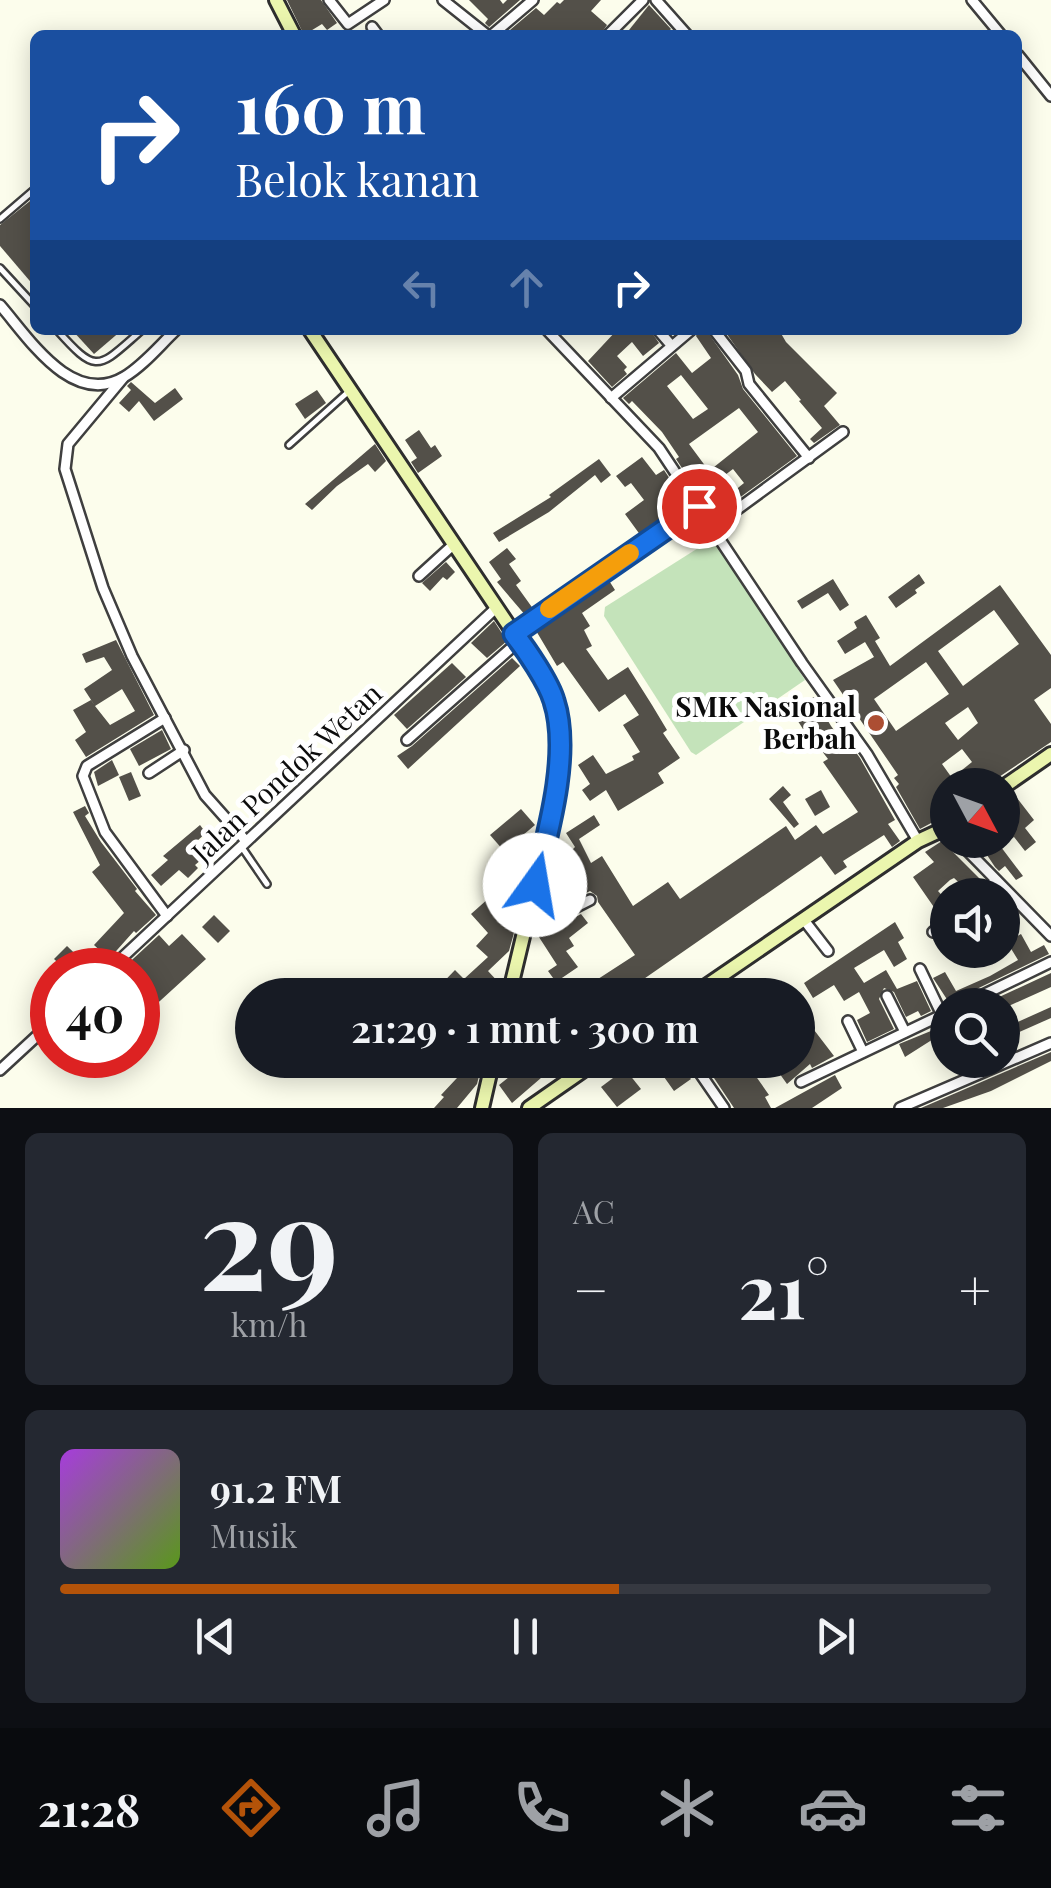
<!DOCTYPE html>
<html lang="id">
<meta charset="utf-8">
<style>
body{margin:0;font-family:"Playfair Display",serif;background:#242831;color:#f1f3f6;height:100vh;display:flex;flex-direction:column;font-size:38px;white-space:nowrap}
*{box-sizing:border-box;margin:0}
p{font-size:32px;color:#9ea1a6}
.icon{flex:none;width:55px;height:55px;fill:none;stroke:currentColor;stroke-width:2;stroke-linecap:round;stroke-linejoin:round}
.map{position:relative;height:1108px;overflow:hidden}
.side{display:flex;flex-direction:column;gap:25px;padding:25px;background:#0d0f14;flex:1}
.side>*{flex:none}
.banner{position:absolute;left:30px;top:30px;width:992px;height:305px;border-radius:15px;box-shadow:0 5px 25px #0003;background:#1a4fa0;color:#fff;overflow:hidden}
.needle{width:65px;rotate:131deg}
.fabs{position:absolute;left:930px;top:768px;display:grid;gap:20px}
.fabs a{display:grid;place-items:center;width:90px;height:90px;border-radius:50%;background:#171b24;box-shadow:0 5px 25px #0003;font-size:50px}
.speed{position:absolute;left:30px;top:948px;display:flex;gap:20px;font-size:50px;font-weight:700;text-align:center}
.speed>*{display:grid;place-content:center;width:130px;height:130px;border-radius:50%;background:#171b24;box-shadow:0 5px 25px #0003;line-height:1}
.speed .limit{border:15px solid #d22;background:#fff;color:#111}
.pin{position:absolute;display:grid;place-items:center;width:85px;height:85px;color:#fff;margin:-42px;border:5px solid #fff;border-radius:50%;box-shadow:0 2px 10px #0007}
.me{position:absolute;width:110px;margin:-55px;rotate:13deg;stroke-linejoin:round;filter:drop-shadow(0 0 8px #0008)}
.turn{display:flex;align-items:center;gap:35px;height:210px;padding:0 40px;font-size:45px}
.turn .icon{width:130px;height:130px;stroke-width:2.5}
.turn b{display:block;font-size:70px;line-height:85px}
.lanes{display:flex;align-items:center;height:95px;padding:0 40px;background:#0003;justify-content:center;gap:50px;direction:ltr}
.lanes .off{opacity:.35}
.big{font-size:75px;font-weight:700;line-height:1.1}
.side .widget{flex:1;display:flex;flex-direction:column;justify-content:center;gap:15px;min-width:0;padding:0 35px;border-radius:15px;background:#242831}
.side .dial{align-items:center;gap:0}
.dial b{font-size:130px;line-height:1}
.song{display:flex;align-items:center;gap:30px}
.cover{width:120px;height:120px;border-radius:15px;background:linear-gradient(135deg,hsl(280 70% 55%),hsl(90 70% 35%))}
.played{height:10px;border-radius:5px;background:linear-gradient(90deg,#b45309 60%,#363941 60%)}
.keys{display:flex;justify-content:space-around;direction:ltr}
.heat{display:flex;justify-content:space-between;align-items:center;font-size:55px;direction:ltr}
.side .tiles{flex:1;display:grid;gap:25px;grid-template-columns:1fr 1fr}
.widget:last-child{grid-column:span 2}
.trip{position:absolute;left:235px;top:978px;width:580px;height:100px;border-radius:50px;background:#171b24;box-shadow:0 5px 25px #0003;font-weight:700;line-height:100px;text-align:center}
.tab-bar{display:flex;height:160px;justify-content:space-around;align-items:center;background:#090b0e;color:#9ea1a6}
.tab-bar .icon{width:70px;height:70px}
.tab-bar .on{color:#b45309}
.tab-bar b{font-size:45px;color:#f1f3f6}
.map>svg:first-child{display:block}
.green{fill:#c4e3ba}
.building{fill:#535049;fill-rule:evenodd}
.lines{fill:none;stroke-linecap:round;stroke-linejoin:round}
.lane-casing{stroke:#3f3f3f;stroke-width:10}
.street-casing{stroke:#3f3f3f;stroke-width:14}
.secondary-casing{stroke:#2e2e2e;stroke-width:18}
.lane{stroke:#fff;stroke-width:5}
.street{stroke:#fff;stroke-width:9}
.secondary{stroke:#ebf6ae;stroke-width:12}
.route-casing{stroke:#114b97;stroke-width:25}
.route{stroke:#1a73e8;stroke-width:18}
.slow{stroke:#f59e0b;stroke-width:18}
.poi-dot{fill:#ac4e33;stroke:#fff;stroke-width:4}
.labels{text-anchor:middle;stroke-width:10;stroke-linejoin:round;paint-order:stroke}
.poi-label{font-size:28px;font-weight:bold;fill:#0c0c0c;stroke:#fff;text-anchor:end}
.street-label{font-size:28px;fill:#0c0c0c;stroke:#fff}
</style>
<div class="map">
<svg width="1051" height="1108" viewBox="0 0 1051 1108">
<rect width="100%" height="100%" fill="#fcfdec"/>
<polygon class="green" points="714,538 805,680 696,755 691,752 604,616 605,607"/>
<g class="building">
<polygon points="287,0 321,0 337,23 327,30 322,24 304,35"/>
<polygon points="469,0 500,0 503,4 507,0 520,0 489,27 485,23 488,19"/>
<polygon points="564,0 601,0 591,11 607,25 600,35 515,35 510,30 536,8 544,15 557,2 560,4"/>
<polygon points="649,5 671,29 665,35 625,35"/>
<polygon points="35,197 35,287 0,246 0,225"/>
<polygon points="72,330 122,330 94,354"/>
<polygon points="617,330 650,330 659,343 643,356 632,342 617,356 627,367 624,370 627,374 612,387 588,361"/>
<path d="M699 330H706L738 375 743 389 797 456 717 514 690 480 676 459 679 457 662 432 632 401 629 404 623 398 676 353 692 373 711 358 696 336ZM681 375 708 409 693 419 667 386ZM739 408 758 432 709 471 689 444ZM733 469 744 483 728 496 717 481Z"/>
<polygon points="724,330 779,330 786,342 837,393 824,406 840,425 814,443 810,439 822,428 799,401 801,400 785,381 772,392 755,374"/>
<polygon points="131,382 155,403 175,388 183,399 154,421 139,401 129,412 119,403 131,390 127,386"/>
<polygon points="317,390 326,403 305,419 295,404"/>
<polygon points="419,430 431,448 435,445 442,456 418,473 411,462 417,458 405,440"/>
<polygon points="375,444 386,461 375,472 368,464 337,486 312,510 305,504"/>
<polygon points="642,457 656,475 664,470 687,505 641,536 625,514 644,500 631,483 625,487 616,476"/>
<polygon points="599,459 611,475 601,483 595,475 549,512 499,542 493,533 551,497 549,495"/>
<polygon points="696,518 707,534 694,543 682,527"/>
<polygon points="507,548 516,559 509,564 521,581 516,585 534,610 526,616 497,582 501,579 489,562"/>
<polygon points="446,562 455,572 447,580 443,577 430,591 422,583"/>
<polygon points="919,574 925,583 915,590 917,593 896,608 888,597"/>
<polygon points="608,579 615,590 582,613 590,626 584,630 592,646 586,649 608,680 628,667 652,705 667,730 663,733 680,758 658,773 664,783 618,811 606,790 590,801 582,790 590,784 578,765 593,755 606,774 634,760 632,756 640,752 623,725 639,715 625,694 599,712 563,662 557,666 535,629"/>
<polygon points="833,579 849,605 840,611 828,593 802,609 797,601"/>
<path d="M1000 585 1051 655V688L1034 700 1051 724V742L987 785H948V814L920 829 896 787 899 784 894 778 898 775 833 680 874 657 865 642 845 654 837 641 857 628 854 622 866 615 880 638 875 641 890 666ZM994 610 1019 644 963 686 938 651ZM926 662 949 694 896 731 874 699ZM968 707 978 723 958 740 945 723ZM962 749 972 762 952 778 942 764Z"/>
<polygon points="494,621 507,641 487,658 471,643"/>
<path d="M116 640 154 715 86 757 75 740 86 732 73 710 91 700 95 706 84 689 112 670 104 657 86 663 82 654ZM122 689 135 711 110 725 95 706Z"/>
<polygon points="512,658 520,666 408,769 397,756 412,746"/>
<polygon points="452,663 466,677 407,729 394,715"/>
<polygon points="814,697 831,726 849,750 852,747 860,758 895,820 888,824 900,841 892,847 884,835 843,861 847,867 835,875 821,856 638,983 646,995 608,995 598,979 635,955 598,902 597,896 590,891 580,896 566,874 563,876 556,866 575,847 566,833 594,815 600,825 579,839 591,863 602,856 633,906 668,882 680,899 786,826 795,840 816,825 823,834 858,812 823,762 828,759 812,738 810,740 787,704 797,698 802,704"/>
<polygon points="162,730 171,749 139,766 130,749"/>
<polygon points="112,760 119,775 98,786 94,772"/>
<polygon points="131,772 141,796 129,801 119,777"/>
<polygon points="783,786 791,795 783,802 799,824 794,828 769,799"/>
<polygon points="821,790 830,807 815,816 805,799"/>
<polygon points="1017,798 1034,820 1025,828 1036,842 1025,851 1014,837 1001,847 1023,876 1016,880 1005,866 999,871 995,867 977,840 1002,840 1002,815 1006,813 1003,809"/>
<polygon points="85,806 89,813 85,816 101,842 137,889 135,891 156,915 136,933 134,931 109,959 94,945 124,913 92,872 100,865 73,812"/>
<polygon points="521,809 535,825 504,851 490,835"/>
<polygon points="200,825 206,833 197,841 208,854 195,865 198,868 188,878 179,870 161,886 151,875 168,860 163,856"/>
<polygon points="942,841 980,879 968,891 954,878 950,880 938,891 948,902 938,913 913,877 934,862 925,852"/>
<polygon points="498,890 514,909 521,902 512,927 515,929 509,951 488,971 501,985 500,991 495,995 431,995 455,970 464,979 488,957 476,946 488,933 471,914"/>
<polygon points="581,914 588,923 569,938 574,946 566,951 578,967 556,982 548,971 557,965 537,934 550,931"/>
<polygon points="214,915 230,931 218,943 202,927"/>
<polygon points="895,922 904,938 898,942 907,959 894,967 884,950 854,968 864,983 886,970 897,989 917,981 931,1011 921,1016 918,1011 906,1017 894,992 884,988 879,999 894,1029 867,1042 857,1020 870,1013 859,992 844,1001 834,985 813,998 804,983"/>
<polygon points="182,934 206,959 138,1021 138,970 121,970 159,935 169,946"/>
<polygon points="1021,934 1031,952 1044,945 1049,954 958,998 954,1005 950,1004 933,978 945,972 956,991 990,976 1018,960 1007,942"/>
<polygon points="67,946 92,970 66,970 54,959"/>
<polygon points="1051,973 1051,987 1002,1009 1002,1005 982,1005"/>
<polygon points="1051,1007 1051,1018 1015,1034 1011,1025"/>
<polygon points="798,1009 834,1056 812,1068 810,1064 787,1084 772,1063 755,1075 769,1095 765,1097 771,1108 734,1108 702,1060 798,1060 798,1041 805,1036 798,1025"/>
<polygon points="948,1024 948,1036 940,1040 938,1036 905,1057 899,1044"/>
<polygon points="1051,1052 1051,1061 991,1091 943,1108 921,1108"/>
<polygon points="479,1060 483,1060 477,1084 457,1108 434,1108 444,1097 441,1095 472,1062 475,1064"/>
<polygon points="518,1060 577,1060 563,1072 556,1065 512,1103 499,1085 523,1066"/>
<polygon points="652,1060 668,1060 678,1074 684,1070 691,1079 674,1091"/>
<polygon points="625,1069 641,1089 617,1107 601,1087"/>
<polygon points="835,1075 842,1088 812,1108 775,1108"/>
</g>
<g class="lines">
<g class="lane-casing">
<g id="lane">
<polyline points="0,219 35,189"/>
<polyline points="0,268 35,306"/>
<path d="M57 330C98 376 98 368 142 330"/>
<polyline points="289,445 348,392"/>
<polyline points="241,846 267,884"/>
</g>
</g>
<g class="street-casing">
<g id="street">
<polyline points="329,0 348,24 384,0"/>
<polyline points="443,0 487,35"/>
<polyline points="656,0 687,35"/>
<polyline points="972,0 1001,35"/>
<polyline points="372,27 378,35"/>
<polyline points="492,35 533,0"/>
<polyline points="608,35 643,0"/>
<polyline points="1018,55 1051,96"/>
<path d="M0 305C28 337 72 408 124 377 143 366 160 345 176 330"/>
<polyline points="547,330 659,448 802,663 867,754 918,841"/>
<polyline points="658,330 671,345"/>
<polyline points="714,330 746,371 749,384 809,458"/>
<polyline points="123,378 68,444 65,469 103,588 132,656 205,795 246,841"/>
<polyline points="611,398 691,330"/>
<polyline points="713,527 843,432"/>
<polyline points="419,576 453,545"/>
<polyline points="514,634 699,506"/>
<polyline points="165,718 87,766 83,776 105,832 167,916"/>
<polyline points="407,740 519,641"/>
<polyline points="149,773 184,750"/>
<polyline points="957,840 1051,936"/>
<polyline points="978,895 996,881"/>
<polyline points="804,920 828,951"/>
<polyline points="526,924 539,926 590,900"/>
<polyline points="933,932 948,920"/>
<polyline points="920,969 942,1015"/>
<polyline points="109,970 496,608"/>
<polyline points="887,996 905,1032"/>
<polyline points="962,1005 1051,962"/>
<polyline points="848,1021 863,1052"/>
<polyline points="691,1060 724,1108"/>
<polyline points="0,1070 52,1022"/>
<polyline points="801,1082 948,1012"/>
<polyline points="900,1108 1051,1043"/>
</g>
</g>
<g class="secondary-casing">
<g id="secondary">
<polyline points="276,0 294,35"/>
<polyline points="310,330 519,641 554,700 560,747 554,807 509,995"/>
<polyline points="1002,788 1051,754"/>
<polyline points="693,995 918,841 948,827"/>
<polyline points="482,1108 493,1060"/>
<polyline points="529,1108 598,1060"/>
</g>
</g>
<use href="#lane" class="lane"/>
<use href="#street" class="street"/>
<use href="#secondary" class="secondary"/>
</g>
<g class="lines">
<g class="route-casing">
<path id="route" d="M535 885C548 833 571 753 554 701 549 683 526 649 514 634L699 506"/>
</g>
<use href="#route" class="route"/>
<polyline class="slow" points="549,609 630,553"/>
</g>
<circle class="poi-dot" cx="876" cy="723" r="10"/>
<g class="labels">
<g class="poi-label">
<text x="856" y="717">SMK Nasional<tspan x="856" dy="32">Berbah</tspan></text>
</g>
<g class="street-label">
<text transform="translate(287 773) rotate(-43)" y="10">Jalan Pondok Wetan</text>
</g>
</g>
</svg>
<div class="fabs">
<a><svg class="needle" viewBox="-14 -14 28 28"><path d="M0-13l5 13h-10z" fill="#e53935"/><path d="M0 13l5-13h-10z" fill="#9ea1a6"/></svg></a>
<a><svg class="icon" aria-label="sound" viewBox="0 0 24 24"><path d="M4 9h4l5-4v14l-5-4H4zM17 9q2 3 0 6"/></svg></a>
<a><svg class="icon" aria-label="search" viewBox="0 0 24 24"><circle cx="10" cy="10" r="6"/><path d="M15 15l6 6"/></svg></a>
</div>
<div class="speed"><div class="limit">40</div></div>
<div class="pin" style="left:699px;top:506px;background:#d93025"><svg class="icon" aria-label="arrive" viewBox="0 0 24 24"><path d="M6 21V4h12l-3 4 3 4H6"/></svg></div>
<svg class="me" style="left:535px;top:885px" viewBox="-20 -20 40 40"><circle r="19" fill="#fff"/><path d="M0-13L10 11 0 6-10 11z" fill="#1a73e8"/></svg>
<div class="trip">21:29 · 1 mnt · 300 m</div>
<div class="banner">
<div class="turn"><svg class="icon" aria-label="right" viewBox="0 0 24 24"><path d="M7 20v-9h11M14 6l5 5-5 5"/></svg><div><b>160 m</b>Belok kanan</div></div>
<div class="lanes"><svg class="icon off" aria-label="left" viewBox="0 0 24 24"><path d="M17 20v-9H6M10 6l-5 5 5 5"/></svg><svg class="icon off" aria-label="ahead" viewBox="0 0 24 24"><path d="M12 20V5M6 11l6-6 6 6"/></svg><svg class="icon" aria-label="right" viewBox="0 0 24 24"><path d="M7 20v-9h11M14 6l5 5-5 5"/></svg></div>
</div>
</div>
<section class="side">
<div class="tiles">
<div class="widget dial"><b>29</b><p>km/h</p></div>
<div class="widget"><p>AC</p>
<div class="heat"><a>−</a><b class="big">21°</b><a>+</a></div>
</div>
<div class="widget">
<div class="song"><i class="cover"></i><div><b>91.2 FM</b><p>Musik</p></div></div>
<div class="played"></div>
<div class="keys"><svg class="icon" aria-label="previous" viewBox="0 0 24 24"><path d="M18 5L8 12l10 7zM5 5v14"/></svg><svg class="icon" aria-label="pause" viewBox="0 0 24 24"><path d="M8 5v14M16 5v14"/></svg><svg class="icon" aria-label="next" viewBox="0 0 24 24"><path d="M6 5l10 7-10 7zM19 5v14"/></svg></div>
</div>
</div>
</section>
<nav class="tab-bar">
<b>21:28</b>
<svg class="icon on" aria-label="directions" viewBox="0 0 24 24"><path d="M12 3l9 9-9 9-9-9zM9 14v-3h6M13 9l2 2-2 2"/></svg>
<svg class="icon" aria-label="music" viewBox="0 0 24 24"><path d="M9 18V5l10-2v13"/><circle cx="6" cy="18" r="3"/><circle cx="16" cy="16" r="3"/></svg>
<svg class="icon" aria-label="phone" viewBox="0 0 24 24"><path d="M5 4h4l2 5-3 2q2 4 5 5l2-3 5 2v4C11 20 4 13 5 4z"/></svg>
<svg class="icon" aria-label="climate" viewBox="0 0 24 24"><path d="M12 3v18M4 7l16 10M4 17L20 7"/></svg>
<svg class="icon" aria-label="car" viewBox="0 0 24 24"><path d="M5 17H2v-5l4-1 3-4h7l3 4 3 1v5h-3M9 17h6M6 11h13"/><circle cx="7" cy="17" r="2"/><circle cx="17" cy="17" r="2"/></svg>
<svg class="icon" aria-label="filters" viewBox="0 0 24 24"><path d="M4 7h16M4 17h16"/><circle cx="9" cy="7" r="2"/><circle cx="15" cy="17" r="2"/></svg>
</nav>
